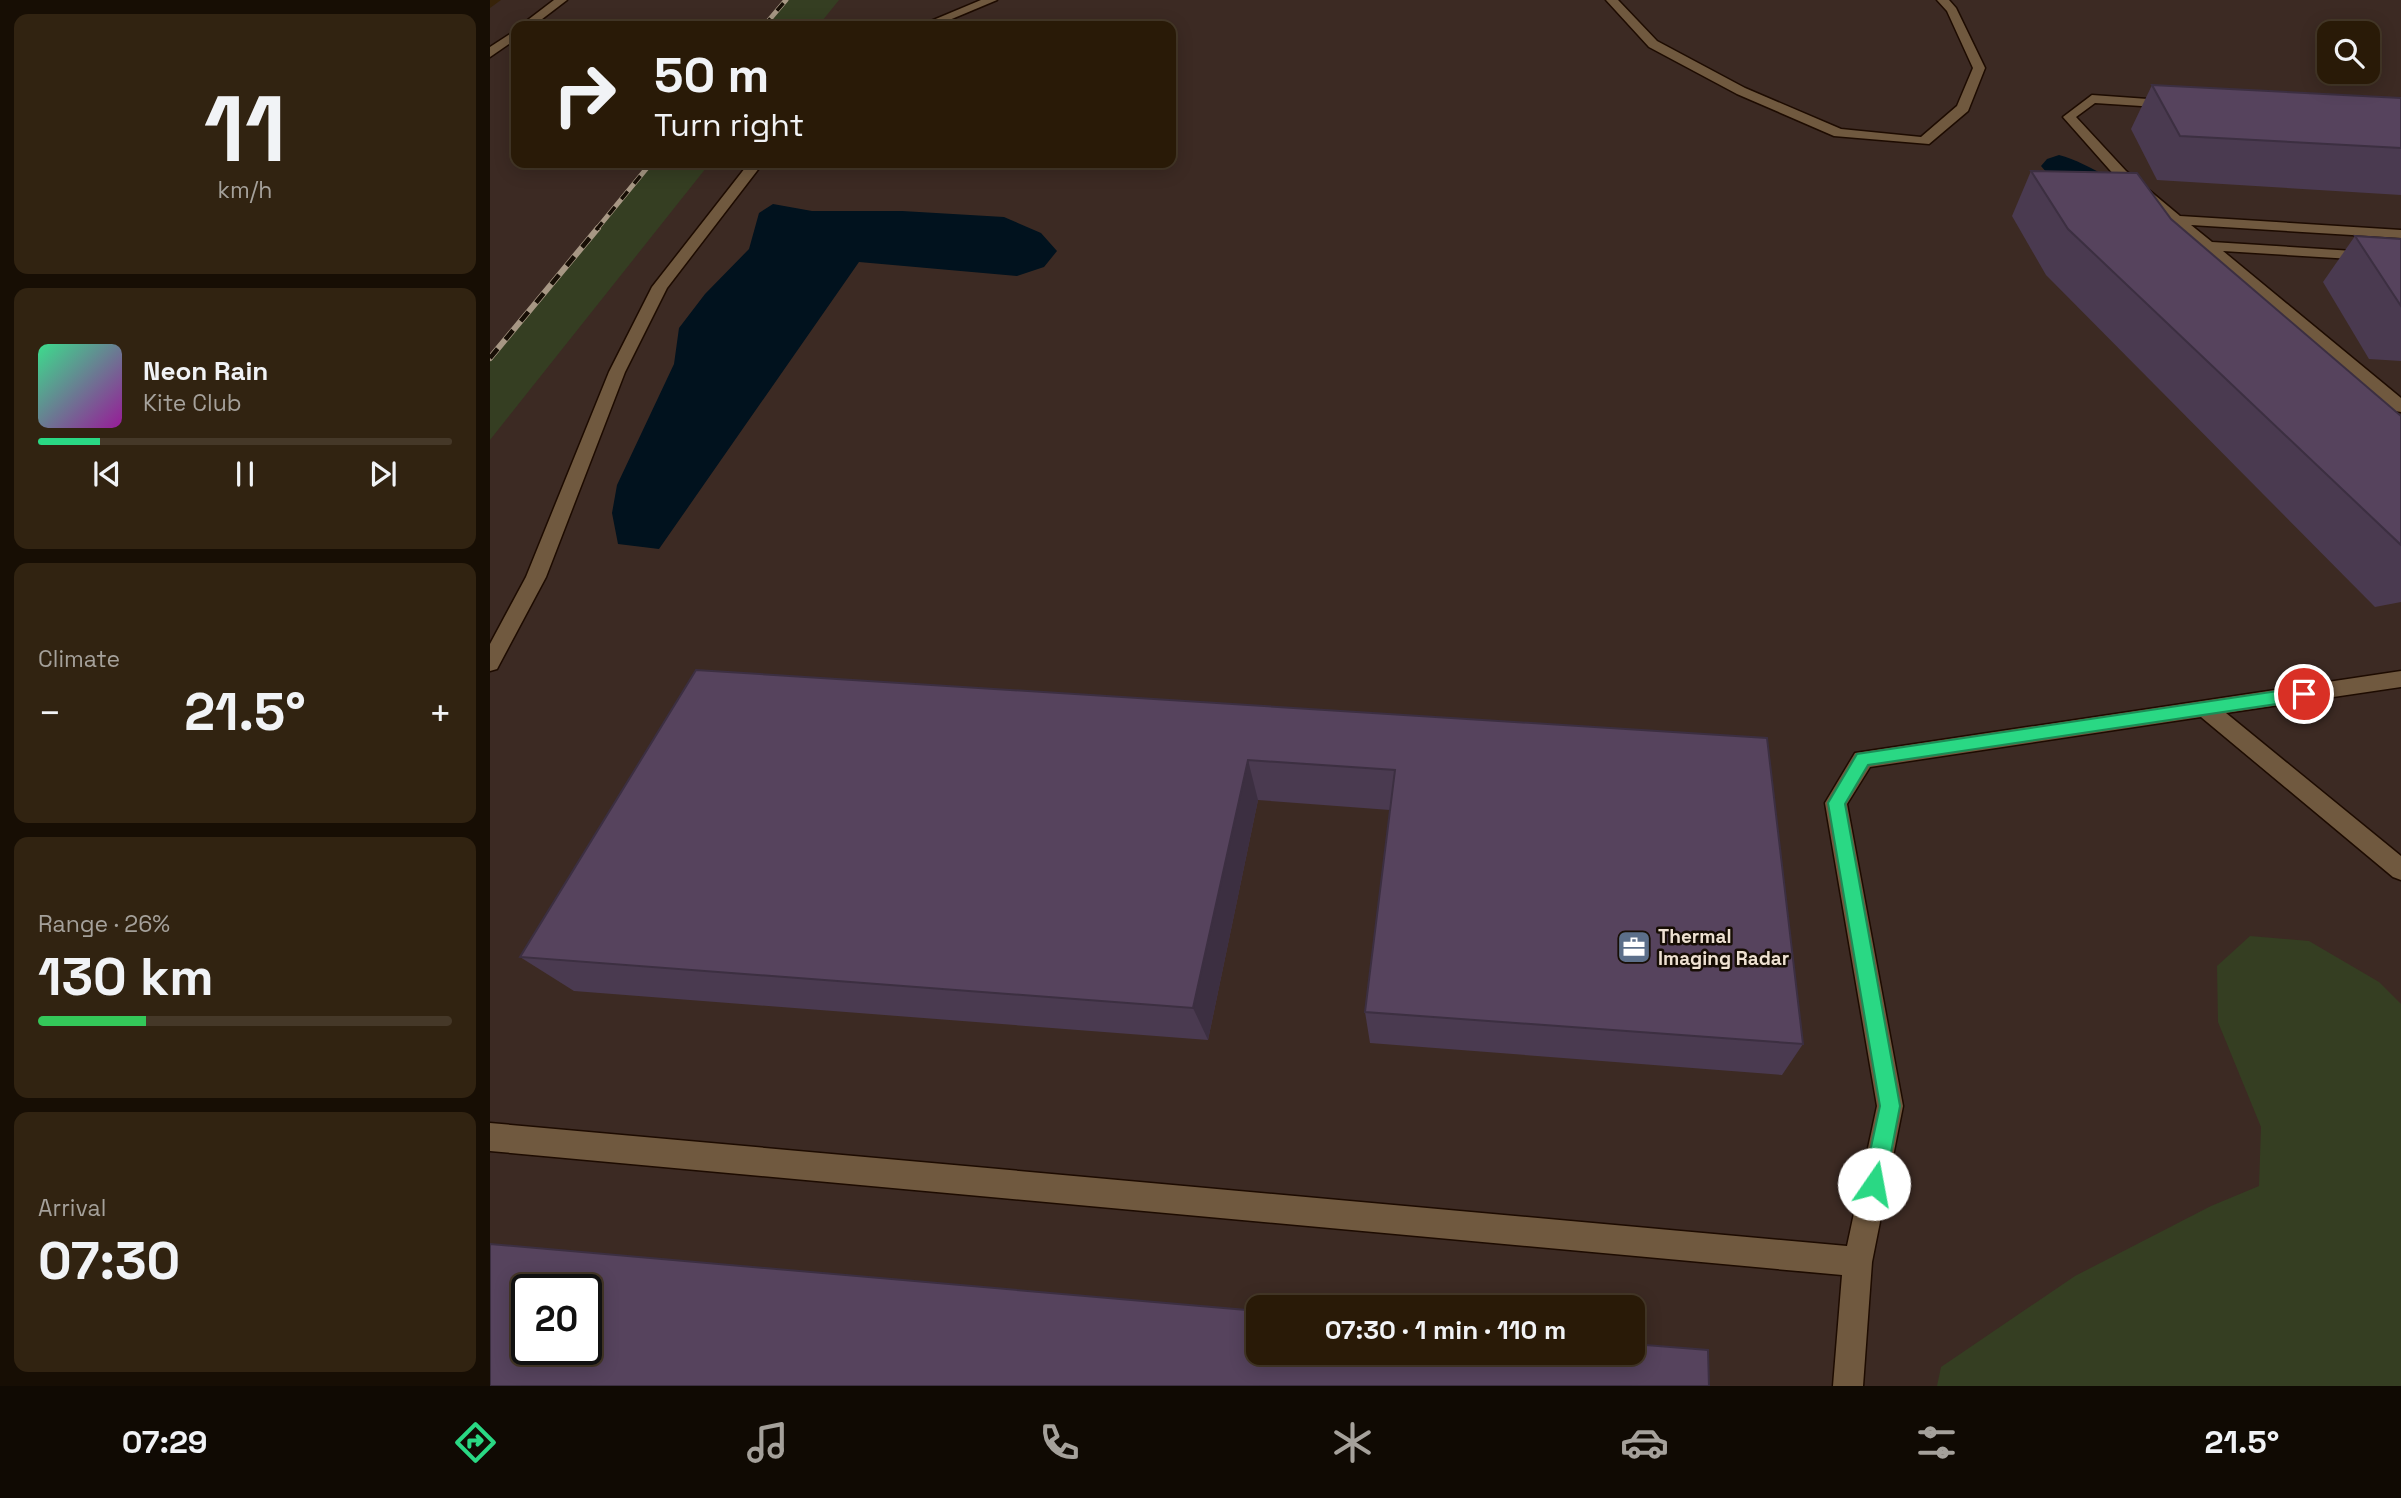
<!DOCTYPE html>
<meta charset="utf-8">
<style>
body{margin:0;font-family:"Space Grotesk",sans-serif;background:#312311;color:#f1f3f6;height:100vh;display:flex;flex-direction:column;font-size:26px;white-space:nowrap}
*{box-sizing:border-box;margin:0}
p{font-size:23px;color:#a5a19b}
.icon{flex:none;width:38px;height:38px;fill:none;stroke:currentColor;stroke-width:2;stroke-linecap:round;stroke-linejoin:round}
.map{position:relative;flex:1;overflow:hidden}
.drawer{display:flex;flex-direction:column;gap:14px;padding:14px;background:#170e04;width:490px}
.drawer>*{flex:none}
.top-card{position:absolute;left:21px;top:21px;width:665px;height:147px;border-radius:14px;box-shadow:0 4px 18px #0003,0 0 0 2px #453828;background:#291a07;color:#f1f3f6;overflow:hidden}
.controls{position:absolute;left:1827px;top:21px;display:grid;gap:14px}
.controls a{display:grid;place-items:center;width:63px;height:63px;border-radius:14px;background:#291a07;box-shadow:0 4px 18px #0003,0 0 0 2px #453828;font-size:35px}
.speed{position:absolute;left:21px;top:1274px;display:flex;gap:14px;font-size:35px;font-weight:700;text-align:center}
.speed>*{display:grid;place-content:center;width:91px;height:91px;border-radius:50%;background:#291a07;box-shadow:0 4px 18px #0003,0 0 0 2px #453828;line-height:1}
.speed .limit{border:4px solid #111;border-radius:10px;background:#fff;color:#111}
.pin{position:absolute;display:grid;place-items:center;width:60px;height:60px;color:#fff;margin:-30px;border:4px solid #fff;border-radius:50%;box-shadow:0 2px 7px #0007}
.me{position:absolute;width:77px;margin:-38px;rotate:12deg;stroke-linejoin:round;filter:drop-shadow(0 0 5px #0008)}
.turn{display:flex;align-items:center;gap:24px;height:147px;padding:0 28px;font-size:32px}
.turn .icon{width:91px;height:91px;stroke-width:2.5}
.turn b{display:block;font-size:49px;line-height:60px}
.big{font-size:52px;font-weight:700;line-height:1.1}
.drawer .widget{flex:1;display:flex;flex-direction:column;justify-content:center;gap:10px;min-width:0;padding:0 24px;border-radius:14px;background:#312311}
.drawer .dial{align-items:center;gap:0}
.dial b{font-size:91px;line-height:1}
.song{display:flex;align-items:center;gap:21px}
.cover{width:84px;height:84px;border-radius:10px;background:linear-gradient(135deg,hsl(150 70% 55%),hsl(300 70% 35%))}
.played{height:7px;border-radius:4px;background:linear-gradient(90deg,#2ad884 15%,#453828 15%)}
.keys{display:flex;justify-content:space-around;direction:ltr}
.heat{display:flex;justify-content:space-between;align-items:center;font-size:38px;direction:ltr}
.charge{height:10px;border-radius:5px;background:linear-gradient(90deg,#34c759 26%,#453828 0)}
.trip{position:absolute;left:756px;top:1295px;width:399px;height:70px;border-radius:14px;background:#291a07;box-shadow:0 4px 18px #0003,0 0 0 2px #453828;font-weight:700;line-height:70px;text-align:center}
.dock{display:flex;height:112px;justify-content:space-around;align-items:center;background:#100a03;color:#a5a19b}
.dock .icon{width:49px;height:49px}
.dock .current{color:#2ad884}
.dock b{font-size:32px;color:#f1f3f6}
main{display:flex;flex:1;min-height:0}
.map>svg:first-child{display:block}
.industrial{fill:#3c2a23;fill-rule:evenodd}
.green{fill:#353e22}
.water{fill:#01121e}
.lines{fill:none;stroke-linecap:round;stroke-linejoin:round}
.canal{fill:#01121e;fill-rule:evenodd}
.minor-casing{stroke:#1d0b00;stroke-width:3}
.minor{fill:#70593f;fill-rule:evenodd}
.rail-far1-casing{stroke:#a79784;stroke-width:5}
.rail-casing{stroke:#a79784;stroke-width:6}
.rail-far1{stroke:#170e05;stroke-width:3.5;stroke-dasharray:10;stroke-linecap:butt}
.rail{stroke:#170e05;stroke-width:4.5;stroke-dasharray:12;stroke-linecap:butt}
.wall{fill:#4a3a50}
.shaded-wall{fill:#3c2f41}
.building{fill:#56435d;stroke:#3c2f41;stroke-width:2;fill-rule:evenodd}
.route{fill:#2ad884;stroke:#1b8c56;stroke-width:2}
.labels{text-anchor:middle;stroke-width:5;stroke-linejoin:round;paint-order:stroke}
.poi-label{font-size:19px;font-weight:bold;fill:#eee1d2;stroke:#170e05;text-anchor:start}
</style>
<main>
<section class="drawer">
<div class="widget dial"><b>11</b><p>km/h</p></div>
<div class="widget">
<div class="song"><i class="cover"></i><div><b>Neon Rain</b><p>Kite Club</p></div></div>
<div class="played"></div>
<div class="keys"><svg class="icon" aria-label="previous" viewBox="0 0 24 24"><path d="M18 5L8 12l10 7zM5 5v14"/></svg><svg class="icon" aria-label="pause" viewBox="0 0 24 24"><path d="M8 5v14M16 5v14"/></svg><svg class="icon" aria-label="next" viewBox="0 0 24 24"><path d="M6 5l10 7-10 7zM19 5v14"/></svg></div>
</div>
<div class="widget"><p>Climate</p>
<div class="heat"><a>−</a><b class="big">21.5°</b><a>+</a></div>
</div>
<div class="widget"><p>Range · 26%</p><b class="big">130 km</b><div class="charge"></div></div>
<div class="widget"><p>Arrival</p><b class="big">07:30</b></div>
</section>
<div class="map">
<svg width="1911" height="1386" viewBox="0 0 1911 1386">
<rect width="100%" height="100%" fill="#372309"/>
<path class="industrial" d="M11 0H1911V1386H0V8ZM26 26H681V163H26ZM1839 33H1878V72H1839ZM37 1290H96V1349H37ZM768 1307H1143V1353H768Z"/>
<g class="green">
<polygon points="296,0 349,0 328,26 274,26"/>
<polygon points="162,163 220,163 0,440 0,358"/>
<polygon points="1760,936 1819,941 1889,982 1911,1004 1911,1386 1447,1386 1451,1367 1585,1276 1721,1206 1769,1186 1771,1127 1728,1022 1727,966"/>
</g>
<polygon class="water" points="283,204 322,211 412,211 514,217 551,233 567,251 554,267 527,276 369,262 169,549 128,544 122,513 127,485 184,364 189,328 215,294 259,249 269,213"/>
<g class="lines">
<path class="canal" d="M1569 155C1601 164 1639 188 1658 216L1653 224 1640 227 1627 224 1604 202 1557 173 1551 166 1557 159Z"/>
<g class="minor-casing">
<g id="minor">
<polygon points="64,0 77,0 43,26 30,26"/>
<polygon points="491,0 507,0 445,26 429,26"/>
<polygon points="1116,0 1128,0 1167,41 1255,88 1351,129 1431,137 1467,106 1483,68 1457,11 1447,0 1459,0 1466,8 1495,68 1478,111 1439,144 1344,136 1247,94 1159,47"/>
<polygon points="26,30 26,39 0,57 0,47"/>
<polygon points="1602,95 1686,101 1688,104 1682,108 1605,103 1586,117 1636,171 1690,216 1911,230 1911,238 1701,225 1722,242 1911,254 1911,262 1733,251 1911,398 1911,412 1905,411 1626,177 1573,117"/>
<polygon points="259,163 273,163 177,288 135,372 56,577 7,669 0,671 0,644 36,577 119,372 162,287"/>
<polygon points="1911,671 1911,687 1736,713 1911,856 1911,880 1903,877 1711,717 1380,767 1357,804 1413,1106 1382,1262 1373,1386 1343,1386 1352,1275 0,1151 0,1123 1357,1246 1387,1106 1335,803 1365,753"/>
</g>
</g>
<use href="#minor" class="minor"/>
<g class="rail-far1-casing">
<g id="rail-far1">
<polyline points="274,26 296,0"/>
<polyline points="106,230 161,163"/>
</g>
</g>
<g class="rail-casing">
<polyline id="rail" points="0,358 108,228"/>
</g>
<use href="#rail-far1" class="rail-far1"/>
<use href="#rail" class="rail"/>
</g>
<g class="wall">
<polygon points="1662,85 1911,98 1911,195 1667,180 1641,129"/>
<polygon points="1541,171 1681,219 1911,416 1911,602 1885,607 1556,275 1522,216"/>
<polygon points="1865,236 1911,239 1911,361 1879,359 1833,282"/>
<polygon points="206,670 1277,738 1313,1044 1292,1075 880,1043 875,1012 900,810 768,800 718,1040 84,991 30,957"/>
</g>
<polygon class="shaded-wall" points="758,760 768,800 718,1040 703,1008"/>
<g class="building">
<polygon points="1662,85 1911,98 1911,148 1690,136"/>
<polygon points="1541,171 1647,173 1681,219 1911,416 1911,545 1578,229"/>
<polygon points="1865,236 1911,239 1911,306"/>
<polygon points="206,670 1277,738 1313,1044 875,1012 905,770 758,760 703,1008 30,957"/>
<path d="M0 1244 768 1311V1353H1143V1344L1218 1350 1219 1386H0ZM37 1290H96V1349H37Z"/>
</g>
<polygon class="route" points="1814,687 1822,694 1814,700 1378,765 1355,804 1410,1106 1395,1184 1392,1192 1384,1195 1377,1192 1373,1184 1390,1106 1338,803 1367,754"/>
<defs>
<g id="office-square" transform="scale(1.75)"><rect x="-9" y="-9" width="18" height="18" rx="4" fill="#5c6f8a" stroke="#170e05"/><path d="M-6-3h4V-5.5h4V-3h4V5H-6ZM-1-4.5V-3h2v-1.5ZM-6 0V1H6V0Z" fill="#fff"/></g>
</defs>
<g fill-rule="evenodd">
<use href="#office-square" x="1144" y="947"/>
</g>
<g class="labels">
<g class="poi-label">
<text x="1168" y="943">Thermal<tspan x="1168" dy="22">Imaging Radar</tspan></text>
</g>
</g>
</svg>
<div class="controls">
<a><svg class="icon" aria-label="search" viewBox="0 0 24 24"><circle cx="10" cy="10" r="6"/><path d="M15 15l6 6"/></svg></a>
</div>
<div class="speed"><div class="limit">20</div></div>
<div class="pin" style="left:1814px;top:694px;background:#d93025"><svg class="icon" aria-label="arrive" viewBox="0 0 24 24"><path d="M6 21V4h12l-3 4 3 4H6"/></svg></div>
<svg class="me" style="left:1384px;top:1184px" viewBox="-20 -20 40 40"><circle r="19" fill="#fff"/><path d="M0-13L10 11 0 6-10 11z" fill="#2ad884"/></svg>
<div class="trip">07:30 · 1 min · 110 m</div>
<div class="top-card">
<div class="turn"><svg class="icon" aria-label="right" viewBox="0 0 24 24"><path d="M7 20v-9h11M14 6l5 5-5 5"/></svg><div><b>50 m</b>Turn right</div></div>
</div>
</div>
</main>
<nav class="dock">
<b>07:29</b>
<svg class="icon current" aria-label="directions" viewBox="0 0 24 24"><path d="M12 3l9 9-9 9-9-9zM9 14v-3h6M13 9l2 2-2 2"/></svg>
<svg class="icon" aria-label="music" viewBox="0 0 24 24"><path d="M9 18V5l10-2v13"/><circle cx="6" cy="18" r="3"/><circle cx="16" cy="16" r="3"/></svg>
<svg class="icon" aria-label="phone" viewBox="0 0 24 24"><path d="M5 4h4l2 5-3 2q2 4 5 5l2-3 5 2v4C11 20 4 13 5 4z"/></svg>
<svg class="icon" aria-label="climate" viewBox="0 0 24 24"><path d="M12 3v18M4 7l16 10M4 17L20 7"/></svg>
<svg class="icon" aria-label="car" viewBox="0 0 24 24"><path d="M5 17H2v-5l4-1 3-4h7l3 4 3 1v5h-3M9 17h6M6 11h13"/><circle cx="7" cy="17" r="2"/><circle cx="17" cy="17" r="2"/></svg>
<svg class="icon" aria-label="filters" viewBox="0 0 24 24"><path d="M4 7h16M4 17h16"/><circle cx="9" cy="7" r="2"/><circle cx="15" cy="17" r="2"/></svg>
<b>21.5°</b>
</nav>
